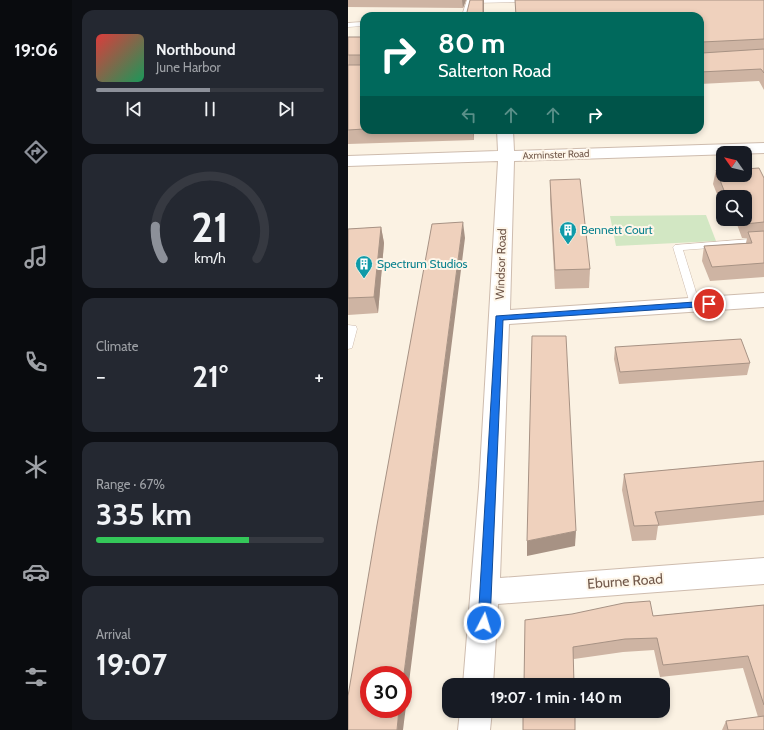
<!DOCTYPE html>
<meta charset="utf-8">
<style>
body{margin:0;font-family:Cabin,sans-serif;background:#242831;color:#f1f3f6;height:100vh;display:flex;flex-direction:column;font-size:15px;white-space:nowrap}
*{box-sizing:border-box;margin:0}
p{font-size:13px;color:#9ea1a6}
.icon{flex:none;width:22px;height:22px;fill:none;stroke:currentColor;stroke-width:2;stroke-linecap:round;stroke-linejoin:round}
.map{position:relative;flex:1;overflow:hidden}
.panel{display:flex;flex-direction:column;gap:10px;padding:10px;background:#0d0f14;width:276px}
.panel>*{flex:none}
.hud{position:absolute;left:12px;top:12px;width:344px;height:122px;border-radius:12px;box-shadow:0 2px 6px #0003;background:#00695c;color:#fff;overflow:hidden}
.needle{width:26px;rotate:304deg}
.fabs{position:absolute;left:368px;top:146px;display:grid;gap:8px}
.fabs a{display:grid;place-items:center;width:36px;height:36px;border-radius:8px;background:#171b24;box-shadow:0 2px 6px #0003;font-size:20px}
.speed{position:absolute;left:12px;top:666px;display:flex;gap:8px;font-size:20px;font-weight:700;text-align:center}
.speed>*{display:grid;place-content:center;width:52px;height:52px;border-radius:50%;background:#171b24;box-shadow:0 2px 6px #0003;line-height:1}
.speed .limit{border:6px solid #d22;background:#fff;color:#111}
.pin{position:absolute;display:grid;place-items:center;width:34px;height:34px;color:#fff;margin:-17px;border:2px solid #fff;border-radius:50%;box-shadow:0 1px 4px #0007}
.me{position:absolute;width:44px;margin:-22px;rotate:5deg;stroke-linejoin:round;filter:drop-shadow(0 0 3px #0008)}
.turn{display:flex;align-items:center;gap:14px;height:84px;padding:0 12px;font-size:18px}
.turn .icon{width:52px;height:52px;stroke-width:2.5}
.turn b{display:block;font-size:28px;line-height:34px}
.lanes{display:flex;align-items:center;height:38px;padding:0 12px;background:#0003;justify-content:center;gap:20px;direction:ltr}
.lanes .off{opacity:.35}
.big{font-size:30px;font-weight:700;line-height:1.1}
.panel .card{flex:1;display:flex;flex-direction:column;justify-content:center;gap:6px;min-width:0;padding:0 14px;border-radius:12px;background:#242831}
.panel .dial{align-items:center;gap:0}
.dial svg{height:104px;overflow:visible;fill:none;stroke:#363941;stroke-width:7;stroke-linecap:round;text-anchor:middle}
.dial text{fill:#f1f3f6;stroke:none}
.song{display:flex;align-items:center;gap:12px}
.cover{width:48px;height:48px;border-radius:6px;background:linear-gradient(135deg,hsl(0 70% 55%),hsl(150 70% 35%))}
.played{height:4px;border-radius:2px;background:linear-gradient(90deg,#8c9099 50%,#363941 50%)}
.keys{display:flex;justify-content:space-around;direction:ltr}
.heat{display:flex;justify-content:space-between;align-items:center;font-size:22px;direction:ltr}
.charge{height:6px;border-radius:3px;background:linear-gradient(90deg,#34c759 67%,#363941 0)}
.trip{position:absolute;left:94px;top:678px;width:228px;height:40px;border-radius:12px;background:#171b24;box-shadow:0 2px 6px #0003;font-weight:700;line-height:40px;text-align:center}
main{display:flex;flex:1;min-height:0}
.tab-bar{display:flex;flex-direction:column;width:72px;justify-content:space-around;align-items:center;background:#090b0e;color:#9ea1a6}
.tab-bar .icon{width:28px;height:28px}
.tab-bar .current{color:#8c9099}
.tab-bar b{font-size:18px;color:#f1f3f6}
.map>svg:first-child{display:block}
.green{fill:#d2e7c3}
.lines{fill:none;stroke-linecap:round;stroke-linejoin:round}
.service-casing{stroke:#cebcae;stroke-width:1}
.minor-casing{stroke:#cebcae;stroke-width:2}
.service{fill:#fff;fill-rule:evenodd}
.minor{fill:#fff;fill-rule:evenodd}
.wall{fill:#ceb4a3}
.shaded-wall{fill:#a79284}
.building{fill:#efd1bd;stroke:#a79284}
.route{fill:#1a73e8;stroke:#114b97}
.labels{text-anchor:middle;stroke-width:4;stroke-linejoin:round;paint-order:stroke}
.far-street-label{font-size:10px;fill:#72594b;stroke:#fef6e9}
.culture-label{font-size:12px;fill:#0d838f;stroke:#fef6e9;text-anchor:start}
.street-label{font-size:12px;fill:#72594b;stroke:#fef6e9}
.near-street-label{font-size:14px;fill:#72594b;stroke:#fef6e9}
</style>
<main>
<nav class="tab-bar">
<b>19:06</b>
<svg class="icon current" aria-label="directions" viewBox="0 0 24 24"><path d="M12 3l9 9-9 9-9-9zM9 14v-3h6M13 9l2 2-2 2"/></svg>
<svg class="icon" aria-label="music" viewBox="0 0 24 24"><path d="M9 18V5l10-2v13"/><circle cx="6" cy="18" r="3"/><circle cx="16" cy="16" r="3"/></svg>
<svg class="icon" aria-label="phone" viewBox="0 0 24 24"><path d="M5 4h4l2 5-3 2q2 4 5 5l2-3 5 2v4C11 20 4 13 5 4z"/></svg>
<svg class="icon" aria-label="climate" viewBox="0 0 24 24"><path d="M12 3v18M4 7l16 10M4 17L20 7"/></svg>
<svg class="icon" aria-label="car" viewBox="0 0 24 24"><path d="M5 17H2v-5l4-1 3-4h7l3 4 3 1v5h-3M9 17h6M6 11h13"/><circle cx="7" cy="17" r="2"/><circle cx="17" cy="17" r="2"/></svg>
<svg class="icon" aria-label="filters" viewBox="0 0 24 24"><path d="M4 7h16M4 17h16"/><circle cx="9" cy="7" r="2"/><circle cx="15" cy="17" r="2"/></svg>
</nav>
<section class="panel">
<div class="card">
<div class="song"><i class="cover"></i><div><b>Northbound</b><p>June Harbor</p></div></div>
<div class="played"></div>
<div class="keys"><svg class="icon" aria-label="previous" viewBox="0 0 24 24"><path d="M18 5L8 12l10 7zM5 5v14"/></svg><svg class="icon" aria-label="pause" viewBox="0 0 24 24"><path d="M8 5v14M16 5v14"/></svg><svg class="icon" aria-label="next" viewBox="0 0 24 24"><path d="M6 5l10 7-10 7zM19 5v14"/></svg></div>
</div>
<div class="card dial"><svg viewBox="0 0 100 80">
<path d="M14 69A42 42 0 1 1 86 69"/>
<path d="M14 69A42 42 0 0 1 8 44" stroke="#8c9099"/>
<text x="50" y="56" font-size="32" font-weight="700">21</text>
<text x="50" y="72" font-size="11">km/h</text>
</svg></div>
<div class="card"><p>Climate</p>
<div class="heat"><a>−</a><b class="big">21°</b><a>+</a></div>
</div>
<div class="card"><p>Range · 67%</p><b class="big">335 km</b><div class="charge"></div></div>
<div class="card"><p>Arrival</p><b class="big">19:07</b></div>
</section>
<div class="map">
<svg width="416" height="730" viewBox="0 0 416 730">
<rect width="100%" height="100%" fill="#fbf2e3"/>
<polygon class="green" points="358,215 368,241 268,246 262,216"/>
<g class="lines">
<g class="service-casing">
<g id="service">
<polygon points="119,0 184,0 181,2 124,3 120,16 114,16"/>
<polygon points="16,22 16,26 0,27 0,23"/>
<polygon points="416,238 416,244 335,250 352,305 351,307 343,307 325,247 327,245"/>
<polygon points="0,325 8,326 9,329 4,348 0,349"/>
</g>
</g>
<g class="minor-casing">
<g id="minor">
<polygon points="149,130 165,130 166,151 416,143 416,153 166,161 162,310 416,293 416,307 161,324 152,578 416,558 416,584 150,604 145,685 115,685 131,487 150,161 0,166 0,156 150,151"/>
<polygon points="112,711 144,711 142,730 110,730"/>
</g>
</g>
<use href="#service" class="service"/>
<use href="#minor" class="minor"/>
</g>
<g class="wall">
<polygon points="0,0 118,0 115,8 0,7"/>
<polygon points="416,0 416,90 411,81 352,84 352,16"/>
<polygon points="0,37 16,37 16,130 126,130 126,140 0,144"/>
<polygon points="368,170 416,178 416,277 362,281 354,261 356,246 398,243 399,238 394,238 387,219 397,219 397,197 375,197 375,207 374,207 365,184"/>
<polygon points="202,180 242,269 241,288 207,289 202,199"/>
<polygon points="33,227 36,243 30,313 0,315 0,229"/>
<polygon points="267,347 402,363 399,375 271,384 266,359"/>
<polygon points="416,461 416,515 310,526 308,540 284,541 274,490 276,474"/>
<polygon points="416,605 416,730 374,730 378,721 410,717 395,668 312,677 306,650 275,652 226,659 177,620 305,616"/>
</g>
<g class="shaded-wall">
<polygon points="114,0 118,0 115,8"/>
<rect x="135" y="0" width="1" height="16"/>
<polygon points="125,130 126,130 126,140"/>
<polygon points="115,222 117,238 55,730 49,730 51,709 55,709 55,681"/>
<polygon points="33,227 36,243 30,313 26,297"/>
<polygon points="228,531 227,546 179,556 179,541"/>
</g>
<g class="building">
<polygon points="122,0 135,0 135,16 118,16"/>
<polygon points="167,0 416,0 416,39 354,42 352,44 352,52 354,53 416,49 416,73 413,69 352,72 352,16 168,16"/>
<polygon points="0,37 16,37 16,129 0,130 0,65 14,65 15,55 0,55"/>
<polygon points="411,168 416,178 416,222 397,224 395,219 397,219 397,197 387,197 385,192 377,193 368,170 375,170 375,175 397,175 397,169"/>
<polygon points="232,179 242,269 207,270 202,180"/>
<polygon points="115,222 55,681 55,675 21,675 21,709 51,709 49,730 0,730 0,696 29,525 84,224"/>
<polygon points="33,227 26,297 0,298 0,229"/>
<polygon points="416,231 416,263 364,267 356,246 404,243 400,232"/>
<polygon points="184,336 218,336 228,531 179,541"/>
<polygon points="393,339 402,363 272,372 267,347"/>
<polygon points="416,461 416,501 307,512 311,525 286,526 276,474"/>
<polygon points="302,601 305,616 416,605 416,705 400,656 315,665 309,638 277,639 225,647 226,685 176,685 177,620 224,614 276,603"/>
<rect x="175" y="711" width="52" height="19"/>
<polygon points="416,716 416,730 380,730 378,721"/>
</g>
<polygon class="route" points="361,301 364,302 365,304 364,306 155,320 142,623 140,627 136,628 131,627 130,623 148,316"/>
<defs>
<g id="building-pin" transform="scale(0.9)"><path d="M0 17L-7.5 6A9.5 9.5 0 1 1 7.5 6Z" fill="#0f9aa8" stroke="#fef6e9"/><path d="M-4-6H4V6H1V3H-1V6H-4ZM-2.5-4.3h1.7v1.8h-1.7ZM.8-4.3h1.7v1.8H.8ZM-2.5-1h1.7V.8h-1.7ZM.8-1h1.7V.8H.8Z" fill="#fff"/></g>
</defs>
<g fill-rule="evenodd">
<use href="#building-pin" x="220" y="230"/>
<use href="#building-pin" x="16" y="264"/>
</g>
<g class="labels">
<g class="far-street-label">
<text transform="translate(208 154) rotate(-2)" y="4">Axminster Road</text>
</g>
<g class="culture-label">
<text x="233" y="234">Bennett Court</text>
<text x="29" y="268">Spectrum Studios</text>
</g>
<g class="street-label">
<text transform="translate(153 264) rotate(-88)" y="4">Windsor Road</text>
</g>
<g class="near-street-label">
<text transform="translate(277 581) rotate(-4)" y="5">Eburne Road</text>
</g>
</g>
</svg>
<div class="fabs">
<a><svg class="needle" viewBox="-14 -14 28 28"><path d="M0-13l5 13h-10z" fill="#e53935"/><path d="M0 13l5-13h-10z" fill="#9ea1a6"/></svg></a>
<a><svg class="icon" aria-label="search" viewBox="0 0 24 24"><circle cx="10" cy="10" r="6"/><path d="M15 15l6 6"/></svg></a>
</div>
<div class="speed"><div class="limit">30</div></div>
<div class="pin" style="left:361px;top:304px;background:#d93025"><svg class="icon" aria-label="arrive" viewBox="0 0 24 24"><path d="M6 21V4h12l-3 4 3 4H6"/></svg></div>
<svg class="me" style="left:136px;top:623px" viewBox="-20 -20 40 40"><circle r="17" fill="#1a73e8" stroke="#fff" stroke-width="3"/><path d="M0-11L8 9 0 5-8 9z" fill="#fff"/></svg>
<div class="trip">19:07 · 1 min · 140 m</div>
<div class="hud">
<div class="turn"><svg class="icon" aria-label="right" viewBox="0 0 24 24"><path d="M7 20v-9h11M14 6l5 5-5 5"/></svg><div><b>80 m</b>Salterton Road</div></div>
<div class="lanes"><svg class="icon off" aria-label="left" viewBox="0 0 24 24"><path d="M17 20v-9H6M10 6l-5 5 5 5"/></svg><svg class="icon off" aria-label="ahead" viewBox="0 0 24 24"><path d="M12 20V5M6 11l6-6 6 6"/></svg><svg class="icon off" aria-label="ahead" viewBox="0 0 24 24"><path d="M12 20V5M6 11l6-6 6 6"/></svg><svg class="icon" aria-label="right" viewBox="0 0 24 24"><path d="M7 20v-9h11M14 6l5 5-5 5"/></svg></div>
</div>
</div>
</main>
